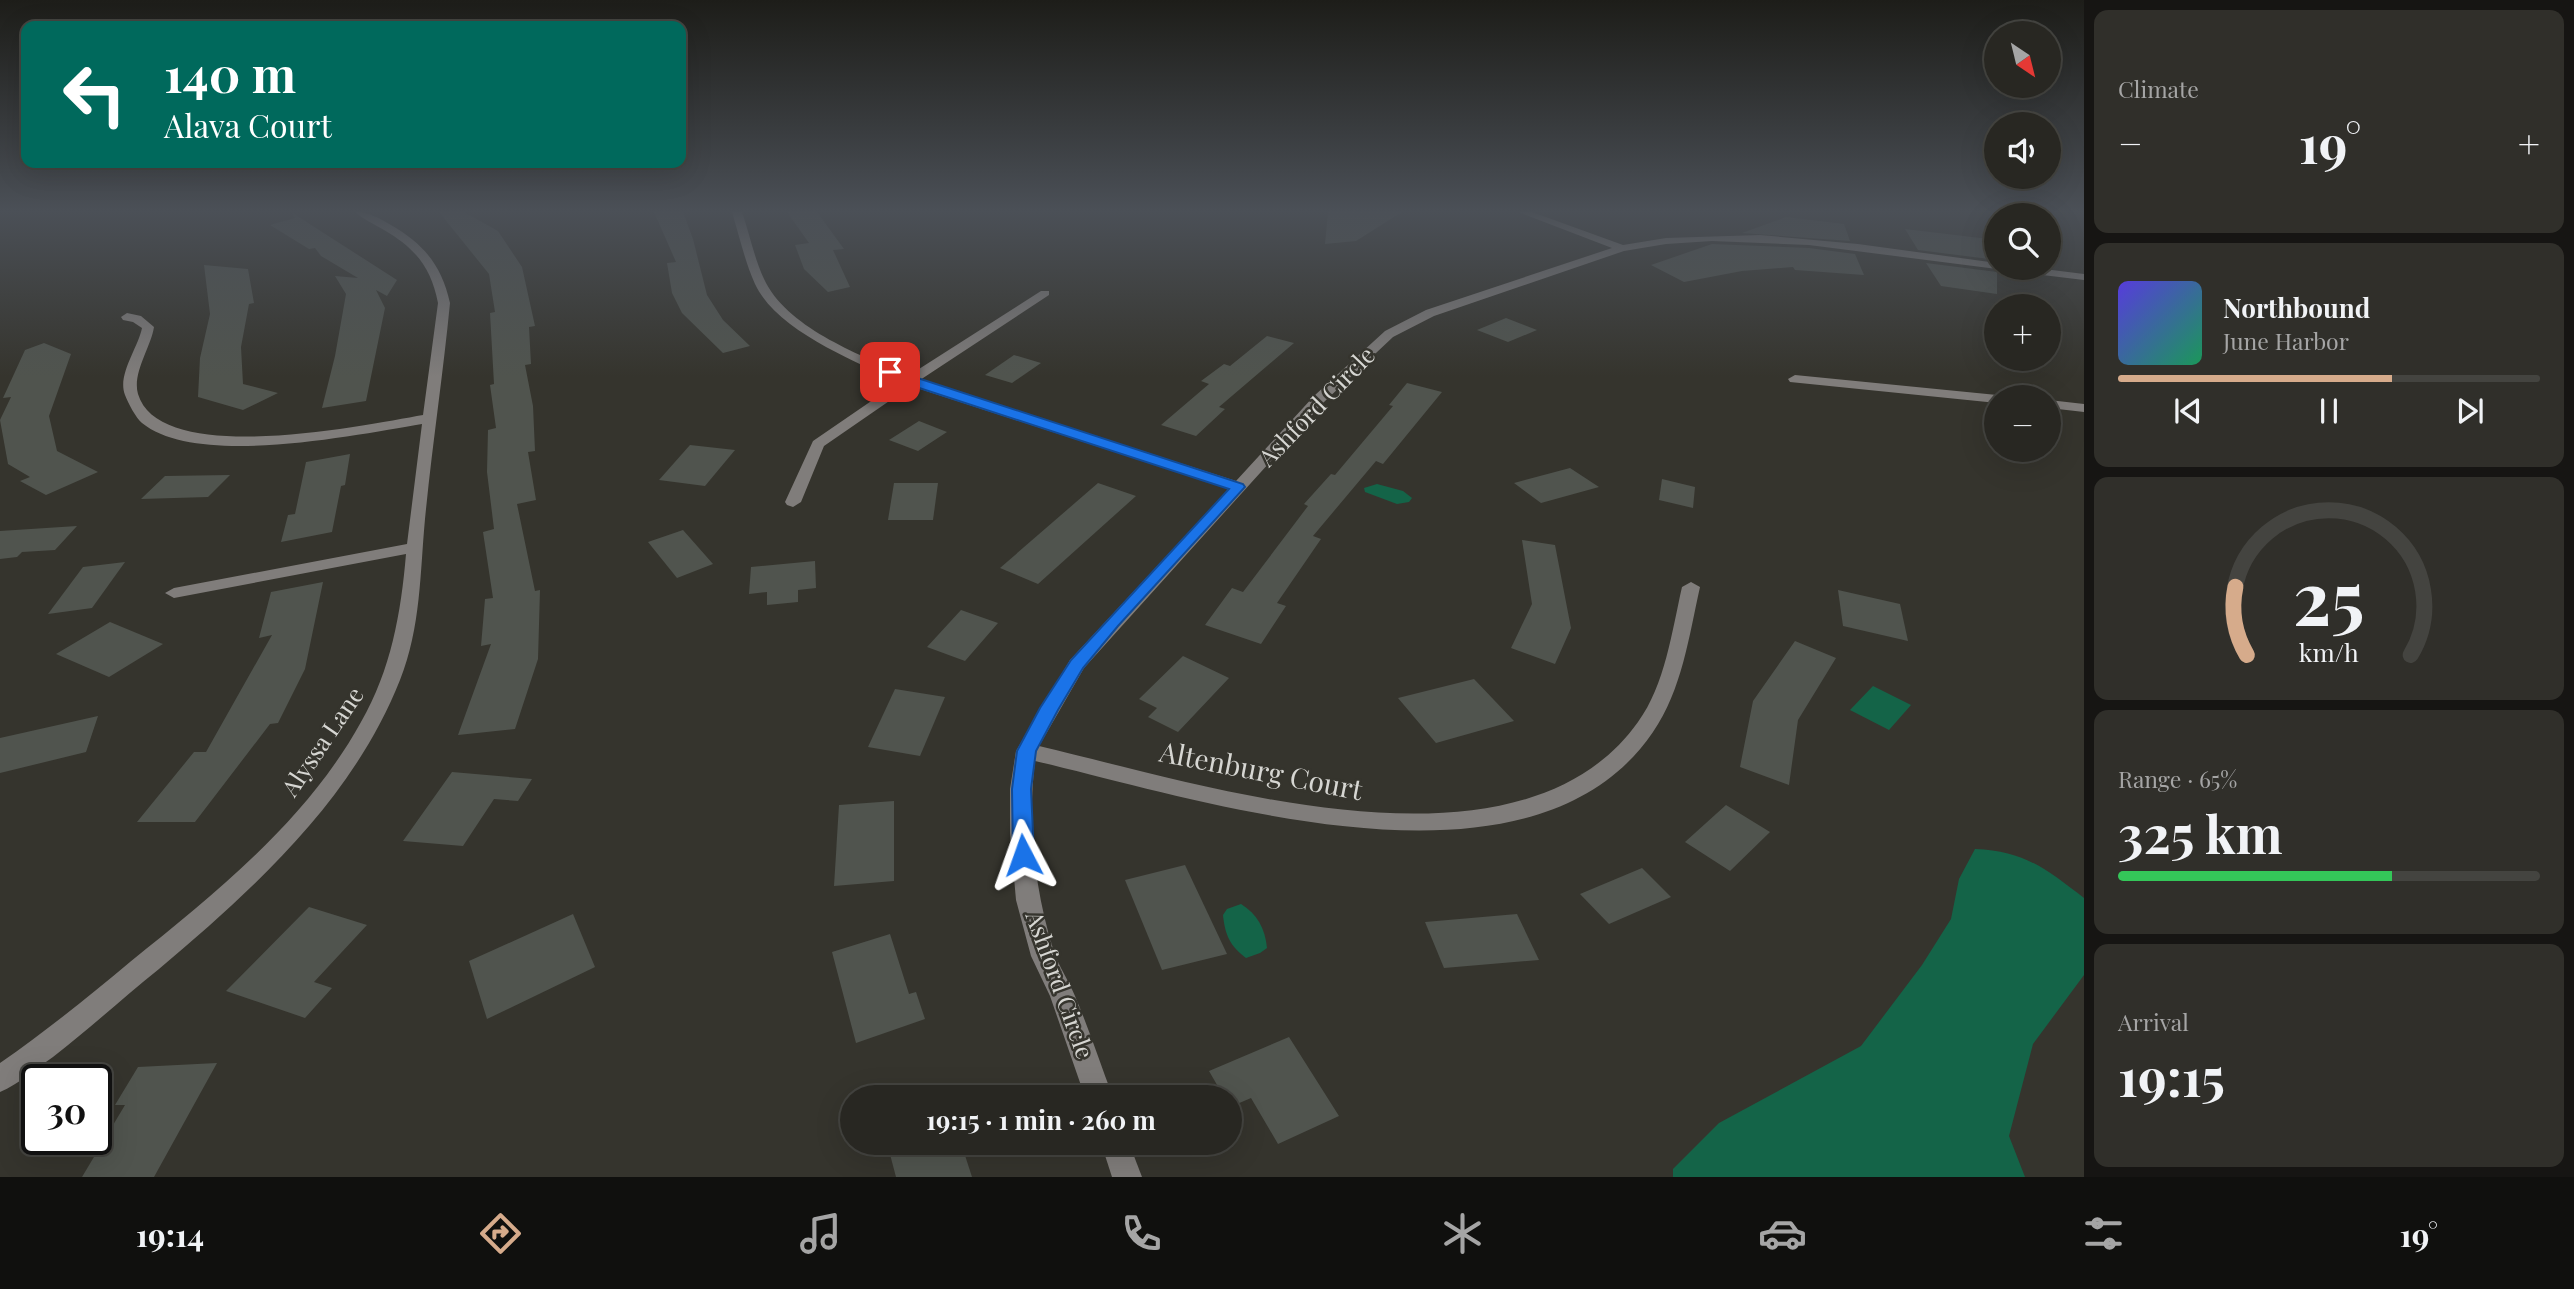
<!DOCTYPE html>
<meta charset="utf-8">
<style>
body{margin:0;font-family:"Playfair Display",serif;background:#302f2a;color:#f1f3f6;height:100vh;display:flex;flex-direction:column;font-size:26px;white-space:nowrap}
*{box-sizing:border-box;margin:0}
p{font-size:23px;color:#a5a5a5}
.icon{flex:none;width:38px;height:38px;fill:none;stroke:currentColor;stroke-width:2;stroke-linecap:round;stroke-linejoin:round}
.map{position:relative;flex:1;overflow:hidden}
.details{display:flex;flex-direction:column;gap:10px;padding:10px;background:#161513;width:490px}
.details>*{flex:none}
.top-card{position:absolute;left:21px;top:21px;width:665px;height:147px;border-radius:14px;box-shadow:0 7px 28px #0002,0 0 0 2px #444440;background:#00695c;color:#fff;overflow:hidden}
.needle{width:46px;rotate:145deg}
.tools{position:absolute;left:1984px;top:21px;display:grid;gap:14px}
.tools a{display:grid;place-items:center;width:77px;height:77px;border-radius:50%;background:#282722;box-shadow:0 7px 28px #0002,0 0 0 2px #444440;font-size:35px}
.speed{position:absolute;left:21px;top:1064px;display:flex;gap:14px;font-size:35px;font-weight:700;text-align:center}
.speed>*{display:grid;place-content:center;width:91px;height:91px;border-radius:50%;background:#282722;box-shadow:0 7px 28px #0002,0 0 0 2px #444440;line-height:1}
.speed .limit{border:4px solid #111;border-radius:10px;background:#fff;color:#111}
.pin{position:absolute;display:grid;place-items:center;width:60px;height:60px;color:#fff;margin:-30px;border-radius:14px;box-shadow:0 4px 10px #0006}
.me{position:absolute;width:77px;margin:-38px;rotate:356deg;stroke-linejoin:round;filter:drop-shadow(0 0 5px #0008)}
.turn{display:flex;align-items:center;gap:24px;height:147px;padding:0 28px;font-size:32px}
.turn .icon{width:91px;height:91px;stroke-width:2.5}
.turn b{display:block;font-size:49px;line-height:60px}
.big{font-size:52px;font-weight:700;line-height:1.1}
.details .widget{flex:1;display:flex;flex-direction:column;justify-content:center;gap:10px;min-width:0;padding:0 24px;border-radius:14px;background:#302f2a}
.details .dial{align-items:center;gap:0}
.dial svg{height:182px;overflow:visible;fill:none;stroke:#444440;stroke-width:7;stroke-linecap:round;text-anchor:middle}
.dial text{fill:#f1f3f6;stroke:none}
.song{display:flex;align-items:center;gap:21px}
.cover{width:84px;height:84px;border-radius:10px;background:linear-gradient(135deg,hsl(250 70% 55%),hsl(150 70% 35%))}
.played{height:7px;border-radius:4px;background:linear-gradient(90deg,#d6ab8b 65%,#444440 65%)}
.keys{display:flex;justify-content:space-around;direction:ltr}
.heat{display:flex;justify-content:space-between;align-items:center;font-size:38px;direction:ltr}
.charge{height:10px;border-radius:5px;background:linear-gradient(90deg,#34c759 65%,#444440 0)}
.trip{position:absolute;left:840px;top:1085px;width:402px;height:70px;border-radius:35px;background:#282722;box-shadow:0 7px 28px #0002,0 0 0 2px #444440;font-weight:700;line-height:70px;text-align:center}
.tab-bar{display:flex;height:112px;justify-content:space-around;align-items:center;background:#10100e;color:#a5a5a5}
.tab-bar .icon{width:49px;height:49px}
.tab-bar .active{color:#d6ab8b}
.tab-bar b{font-size:32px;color:#f1f3f6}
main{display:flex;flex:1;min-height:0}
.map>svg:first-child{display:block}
.water{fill:#146448}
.building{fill:#50544e}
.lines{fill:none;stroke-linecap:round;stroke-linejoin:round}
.minor{fill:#807d7b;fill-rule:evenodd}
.route{fill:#1a73e8;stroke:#114b97;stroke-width:2}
.labels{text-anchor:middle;stroke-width:5;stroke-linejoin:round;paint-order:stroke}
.street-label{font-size:24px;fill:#d6d6d2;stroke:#35342d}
.near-street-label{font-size:28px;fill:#d6d6d2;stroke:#35342d}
</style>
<main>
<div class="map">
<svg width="2084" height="1177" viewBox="0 0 2084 1177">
<rect width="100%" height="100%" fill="#35342d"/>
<g class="water">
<polygon points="1377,484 1403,491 1412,498 1409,502 1397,504 1365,492 1364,488"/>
<polygon points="1873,686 1911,705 1889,730 1850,710"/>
<path d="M1975 849C2025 851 2046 869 2084 898V975L2033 1044 2009 1136 2025 1177H1673V1169L1719 1123 1861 1046 1922 965 1951 919 1959 879Z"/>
<path d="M1241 904C1257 914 1265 928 1267 948L1260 953 1246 958C1230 946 1225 935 1223 915L1227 909Z"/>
</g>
<g class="building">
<polygon points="291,212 397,280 387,296 376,290 385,308 366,401 322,408 335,356 346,294 335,276 358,278 321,256 315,248 309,249 270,225 295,218"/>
<polygon points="439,212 464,212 498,231 522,267 535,326 529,327 531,364 525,365 533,406 535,451 528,452 536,500 517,504 535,591 540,590 538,659 515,729 458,735 491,644 481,646 485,599 493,598 483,532 494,529 487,472 488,430 496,428 490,385 494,384 490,313 495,312 489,274"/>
<polygon points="654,212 683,212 693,239 707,295 723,320 750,346 723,353 682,313 672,293 667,263 676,262"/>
<polygon points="787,212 817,212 844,249 833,250 850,287 828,292 804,269 795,245 809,243"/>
<polygon points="1328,212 1402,212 1356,241 1325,244"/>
<polygon points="1786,217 1844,224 1850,241 1742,233"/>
<polygon points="1905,229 1997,240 1997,260 1918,250"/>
<polygon points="1712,244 1809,248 1855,254 1864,275 1795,270 1793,267 1742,271 1684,282 1651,265"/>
<polygon points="1926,263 1997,272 1997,294 1941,286"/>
<polygon points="204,265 248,269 254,303 249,304 241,347 243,384 278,393 243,410 198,397 200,358 210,314"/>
<polygon points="1506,318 1537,330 1508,342 1477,330"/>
<polygon points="1267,336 1294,343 1219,407 1225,409 1196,436 1161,425 1209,384 1201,381 1224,364 1230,366"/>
<polygon points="44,343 71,354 49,416 57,451 98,472 46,495 20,481 30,477 8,464 0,420 11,397 3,398 25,350"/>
<polygon points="1014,355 1041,363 1012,383 985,375"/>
<polygon points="1407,383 1442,392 1383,464 1376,461 1313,536 1321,539 1277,603 1286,606 1261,644 1205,625 1232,588 1243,592 1308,506 1304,504 1331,474 1335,475 1393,406 1389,405"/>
<polygon points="919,421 947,432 918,451 889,440"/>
<polygon points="690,445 735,450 705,486 659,480"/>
<polygon points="350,454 345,485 341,486 332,532 281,542 288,515 295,514 306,462"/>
<polygon points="1570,468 1599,487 1541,503 1514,483"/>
<polygon points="230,475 208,497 141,499 165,476"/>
<polygon points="1662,479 1695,487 1693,508 1659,500"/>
<polygon points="894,483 938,483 933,520 888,520"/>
<polygon points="1098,483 1136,496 1038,584 1000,568"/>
<polygon points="77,526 55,550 22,552 17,557 0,559 0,531"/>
<polygon points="683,530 713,564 677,578 648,542"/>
<polygon points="1522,540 1555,545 1571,628 1555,664 1511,648 1532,604"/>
<polygon points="815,561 816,588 798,590 798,602 767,605 767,592 749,594 751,567"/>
<polygon points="125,562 92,608 48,614 83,567"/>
<polygon points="323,582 305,669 278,723 270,724 195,822 137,822 194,752 206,752 272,635 259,638 271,592"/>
<polygon points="1838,590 1900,604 1908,641 1843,626"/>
<polygon points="961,610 998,623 965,661 927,647"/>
<polygon points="110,622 163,644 109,677 56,654"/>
<polygon points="1795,641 1836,658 1798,720 1789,785 1740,767 1753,701"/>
<polygon points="1183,656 1229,678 1178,732 1148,717 1157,708 1139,699"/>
<polygon points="1474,679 1514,721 1436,743 1398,698"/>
<polygon points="895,689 945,697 920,756 868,747"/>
<polygon points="98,716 86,752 0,773 0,738"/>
<polygon points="452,772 532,779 518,801 494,799 463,846 403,841"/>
<polygon points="894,801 894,881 834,886 839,805"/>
<polygon points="1726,805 1770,832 1730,871 1685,842"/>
<polygon points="1185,865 1227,954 1162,970 1125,880"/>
<polygon points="1642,868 1671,897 1609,924 1580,894"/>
<polygon points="309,907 367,925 314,982 332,988 305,1018 226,991"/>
<polygon points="573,914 595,967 487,1019 469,961"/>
<polygon points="1517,914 1539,960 1444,968 1425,922"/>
<polygon points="890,934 909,994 916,992 925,1019 856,1043 832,952"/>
<polygon points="1289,1037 1339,1116 1278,1144 1251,1098 1230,1107 1230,1097 1224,1097 1209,1071"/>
<polygon points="217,1063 154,1177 82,1177 125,1105 115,1105 138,1067"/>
<polygon points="887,1143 961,1143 972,1177 896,1177"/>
</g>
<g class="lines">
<g class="minor">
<path d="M355 212C369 212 379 218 391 225 424 244 442 266 450 303 443 375 432 447 425 519 420 572 421 628 400 680 353 799 255 888 159 969 123 998 89 1029 53 1057 36 1069 19 1084 0 1092V1063C45 1032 88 997 130 962 216 893 307 820 361 722 391 670 401 613 406 554L174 598 165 593 174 588 407 544 422 424C355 435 197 468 142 423 136 418 128 403 125 395 117 375 138 348 142 328L133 322 123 320 121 317 127 313 141 316 154 327C151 347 132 373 138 394 160 468 366 425 423 415L438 303C431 267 415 248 384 230 374 224 363 219 355 212Z"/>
<path d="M732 212H742C750 235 755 262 766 283 791 330 863 356 908 376L1041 291H1049V295L920 380 1236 481 1314 396 1385 331 1426 310 1612 248 1518 212H1532L1623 245 1666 238 1760 235 1858 244 1997 263V268H2001L1997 269 1809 245 1712 241 1666 244 1624 251 1434 316 1393 337 1324 402 1084 668 1039 746C1202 784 1519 889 1638 722 1665 685 1672 631 1682 587L1691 582 1700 587C1689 636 1682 690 1653 732 1532 910 1203 800 1035 761 1027 825 1035 891 1054 952 1059 967 1069 981 1075 996 1089 1029 1100 1063 1113 1097H1085L1050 996 1031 956 1016 900 1010 833V789L1016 751 1070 660 1229 489 911 386 824 446 801 502 793 507 787 505 785 502 813 441 899 382C855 361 777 331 755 284 745 262 739 235 732 212Z"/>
<polygon points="2004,268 2036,268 2084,274 2084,280 2010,271"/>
<polygon points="1795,375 1997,395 2003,397 1997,397 1997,403 1790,382 1788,379"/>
<polygon points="2049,400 2084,404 2084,412 2049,408"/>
<polygon points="1101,1143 1129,1143 1142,1177 1112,1177"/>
</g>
</g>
<linearGradient id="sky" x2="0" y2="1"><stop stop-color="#1d1d19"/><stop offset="0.56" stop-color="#4b5057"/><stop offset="1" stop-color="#4b5057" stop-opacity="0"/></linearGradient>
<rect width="2084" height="377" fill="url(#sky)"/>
<polygon class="route" points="890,369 1243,484 1245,487 1118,626 1083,668 1058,710 1036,751 1031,789 1034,855 1031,861 1023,863 1016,861 1013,855 1012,789 1017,751 1040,708 1071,660 1229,489 904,383 885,375 884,372"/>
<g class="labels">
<g class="street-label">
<text transform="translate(1317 407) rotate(-46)" y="8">Ashford Circle</text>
<text transform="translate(323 742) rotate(-56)" y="8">Alyssa Lane</text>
<text transform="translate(1059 985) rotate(70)" y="8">Ashford Circle</text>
</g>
<g class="near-street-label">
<text transform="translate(1261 771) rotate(11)" y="10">Altenburg Court</text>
</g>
</g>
</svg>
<div class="tools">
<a><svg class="needle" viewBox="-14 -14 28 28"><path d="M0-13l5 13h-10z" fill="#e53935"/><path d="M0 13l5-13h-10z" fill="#a5a5a5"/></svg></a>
<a><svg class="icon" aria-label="sound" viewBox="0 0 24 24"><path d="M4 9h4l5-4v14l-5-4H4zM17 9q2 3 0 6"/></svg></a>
<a><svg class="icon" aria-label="search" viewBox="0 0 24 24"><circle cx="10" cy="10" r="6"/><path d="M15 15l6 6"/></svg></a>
<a>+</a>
<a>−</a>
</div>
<div class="speed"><div class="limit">30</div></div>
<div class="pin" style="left:890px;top:372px;background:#d93025"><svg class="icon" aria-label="arrive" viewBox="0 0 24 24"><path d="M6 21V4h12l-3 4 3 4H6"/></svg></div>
<svg class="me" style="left:1023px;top:855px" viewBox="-20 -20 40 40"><path d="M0-17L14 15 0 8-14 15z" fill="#1a73e8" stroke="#fff" stroke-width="4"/></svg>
<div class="trip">19:15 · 1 min · 260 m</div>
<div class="top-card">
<div class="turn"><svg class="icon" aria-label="left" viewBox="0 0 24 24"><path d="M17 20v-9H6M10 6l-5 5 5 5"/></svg><div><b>140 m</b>Alava Court</div></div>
</div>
</div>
<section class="details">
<div class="widget"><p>Climate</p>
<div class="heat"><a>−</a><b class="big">19°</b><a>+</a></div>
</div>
<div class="widget">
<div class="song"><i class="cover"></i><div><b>Northbound</b><p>June Harbor</p></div></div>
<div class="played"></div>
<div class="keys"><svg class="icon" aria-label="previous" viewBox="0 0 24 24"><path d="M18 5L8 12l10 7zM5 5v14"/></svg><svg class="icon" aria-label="pause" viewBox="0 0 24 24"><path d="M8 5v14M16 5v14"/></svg><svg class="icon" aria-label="next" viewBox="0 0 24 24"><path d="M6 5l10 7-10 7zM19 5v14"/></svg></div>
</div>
<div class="widget dial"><svg viewBox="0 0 100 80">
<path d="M14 69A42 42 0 1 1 86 69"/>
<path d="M14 69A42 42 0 0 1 9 39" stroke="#d6ab8b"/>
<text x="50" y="56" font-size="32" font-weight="700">25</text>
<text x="50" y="72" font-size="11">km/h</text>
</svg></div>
<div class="widget"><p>Range · 65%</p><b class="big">325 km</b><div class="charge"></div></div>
<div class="widget"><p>Arrival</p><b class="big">19:15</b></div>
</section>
</main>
<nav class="tab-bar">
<b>19:14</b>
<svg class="icon active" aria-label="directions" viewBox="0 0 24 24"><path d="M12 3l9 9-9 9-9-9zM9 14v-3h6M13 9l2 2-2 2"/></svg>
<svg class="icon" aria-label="music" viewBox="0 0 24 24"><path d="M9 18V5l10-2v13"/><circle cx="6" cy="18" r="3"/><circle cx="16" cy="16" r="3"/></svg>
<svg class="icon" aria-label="phone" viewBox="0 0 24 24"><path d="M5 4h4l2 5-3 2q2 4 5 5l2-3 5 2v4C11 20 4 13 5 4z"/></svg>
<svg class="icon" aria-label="climate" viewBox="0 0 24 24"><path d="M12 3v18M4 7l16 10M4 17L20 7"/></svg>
<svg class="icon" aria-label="car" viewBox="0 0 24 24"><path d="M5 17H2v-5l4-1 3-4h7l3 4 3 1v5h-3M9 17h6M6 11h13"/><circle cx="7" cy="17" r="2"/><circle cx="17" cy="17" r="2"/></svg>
<svg class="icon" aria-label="filters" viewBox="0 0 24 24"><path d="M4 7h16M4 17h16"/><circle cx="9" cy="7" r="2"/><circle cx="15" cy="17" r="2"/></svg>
<b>19°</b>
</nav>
